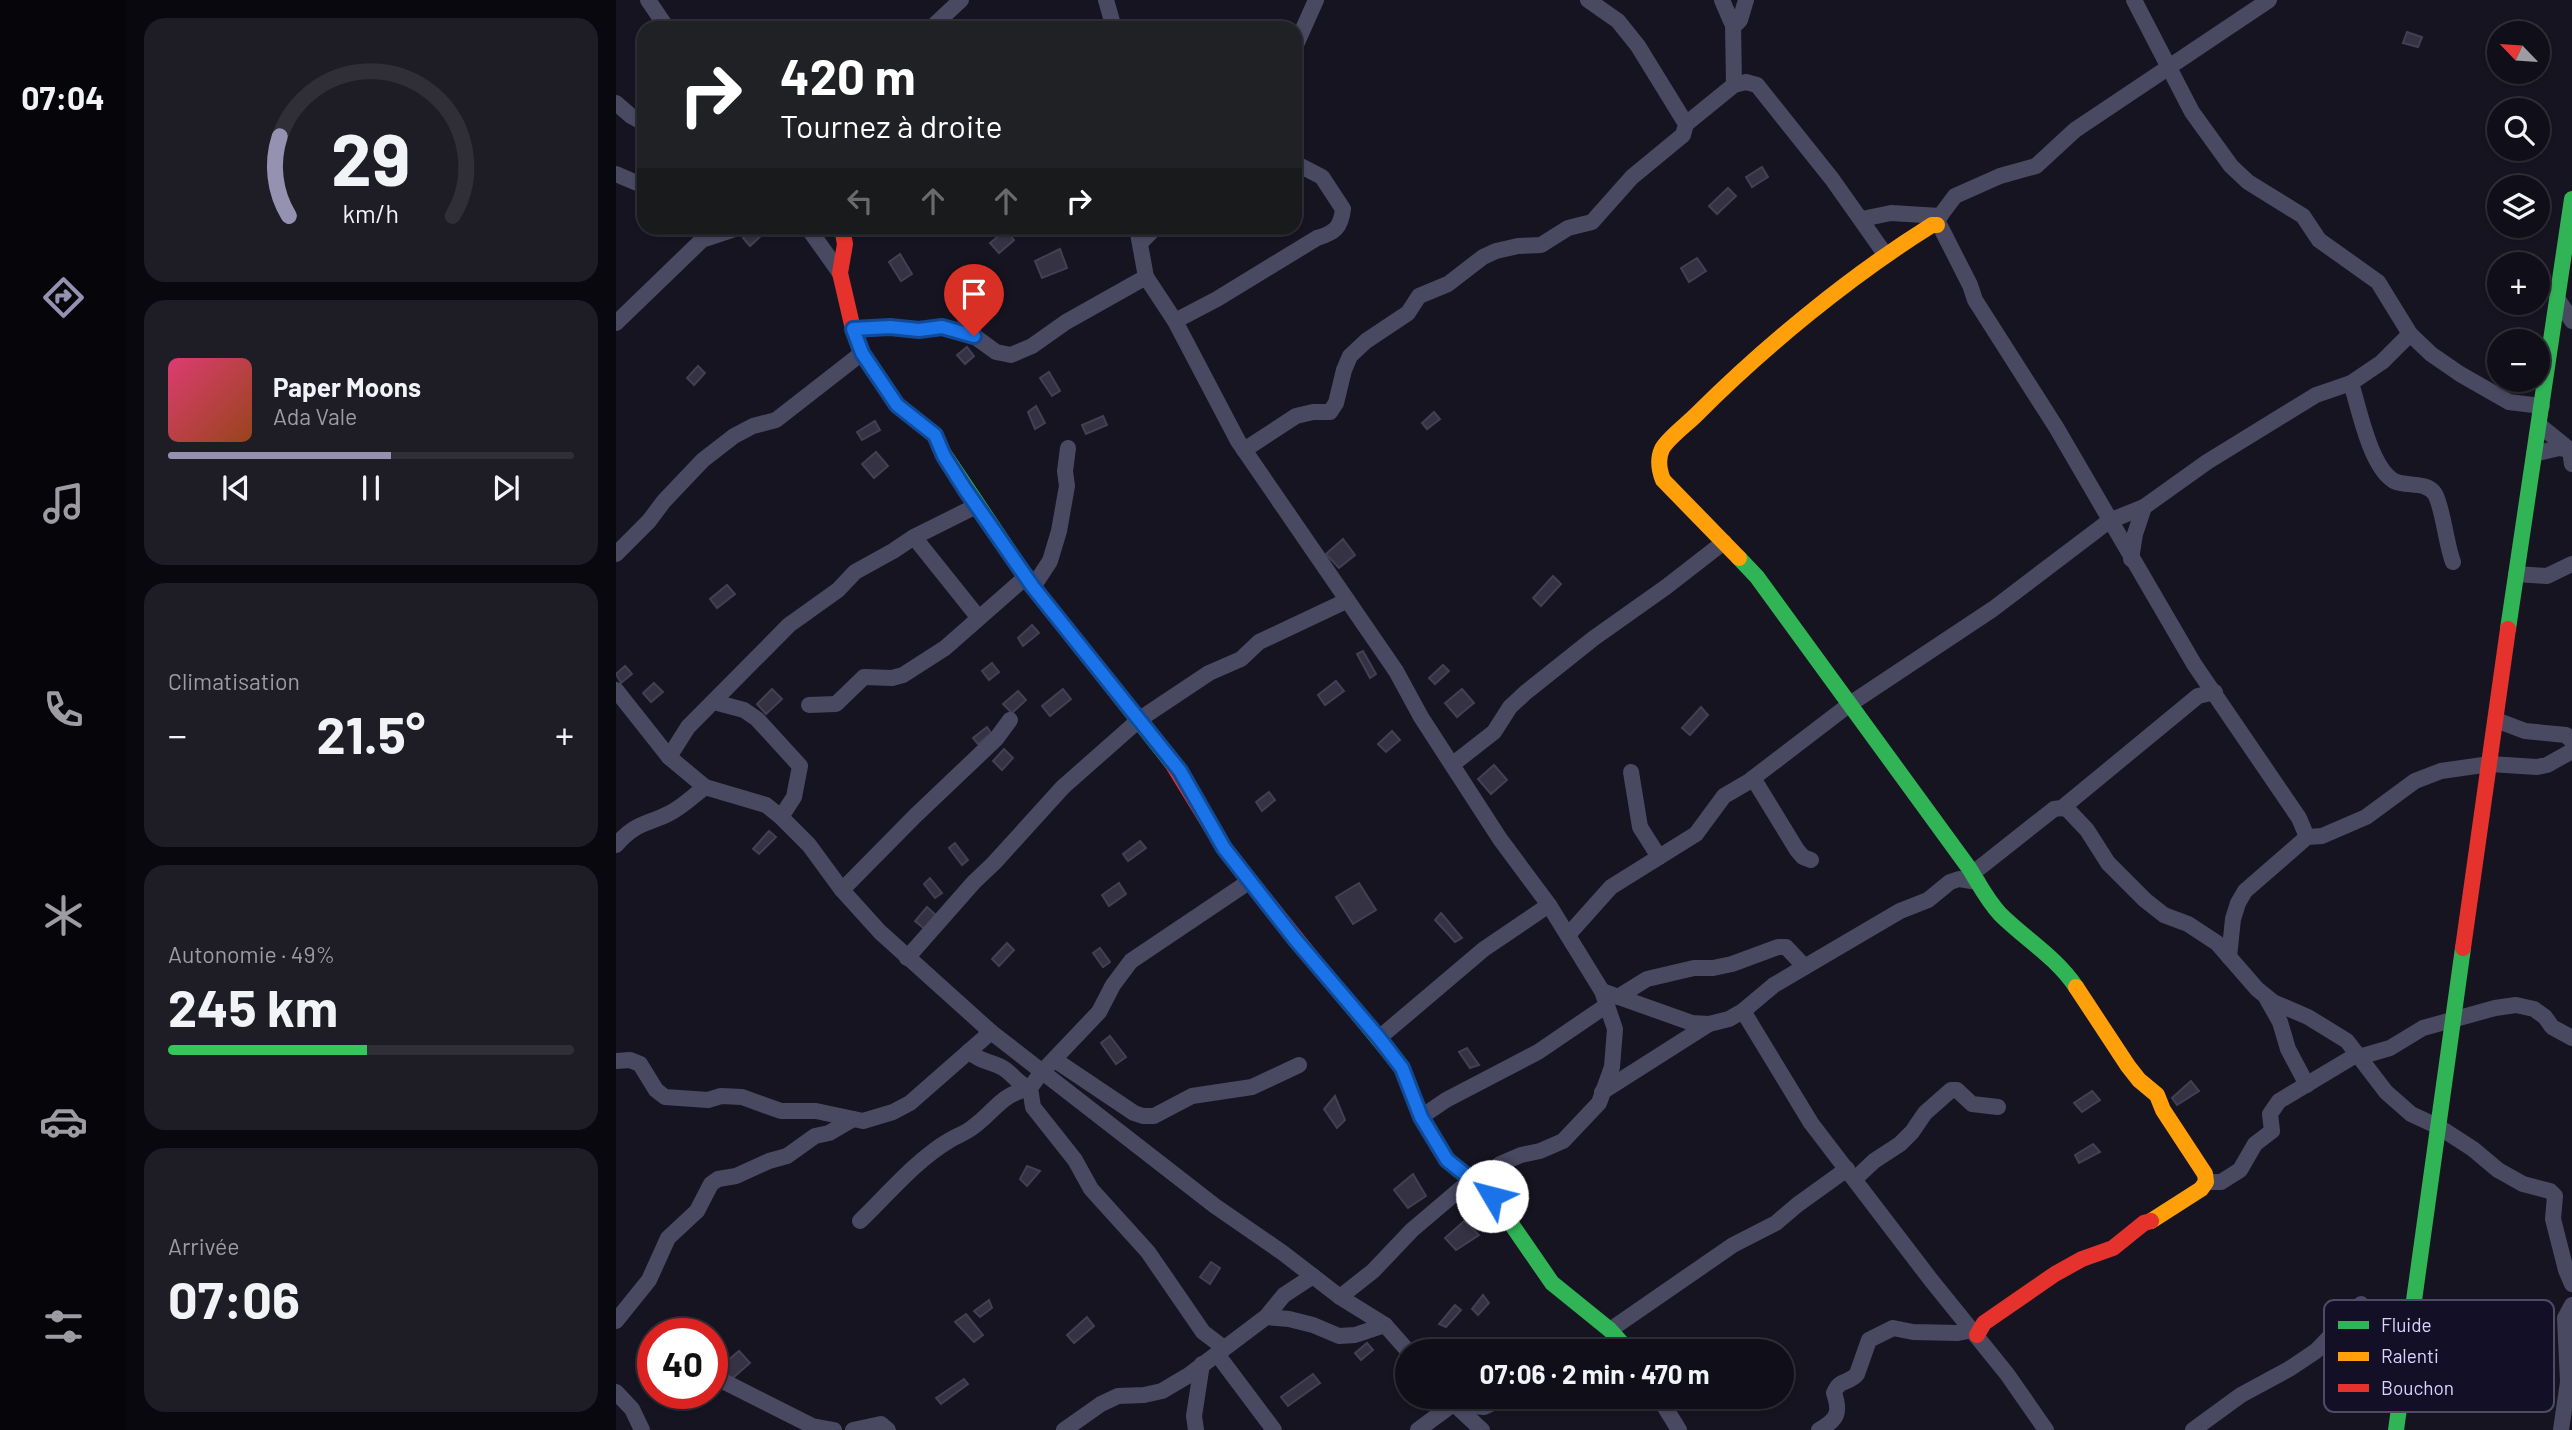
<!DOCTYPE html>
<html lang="fr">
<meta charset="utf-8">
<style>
body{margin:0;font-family:Barlow,sans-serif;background:#1e1d26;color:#f1f3f6;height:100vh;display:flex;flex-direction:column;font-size:26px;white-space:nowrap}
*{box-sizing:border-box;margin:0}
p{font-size:23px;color:#9c9ca2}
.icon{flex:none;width:38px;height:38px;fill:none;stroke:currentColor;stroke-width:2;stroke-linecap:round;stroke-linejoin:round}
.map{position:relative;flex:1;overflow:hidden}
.drawer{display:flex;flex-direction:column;gap:18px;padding:18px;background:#09080e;width:490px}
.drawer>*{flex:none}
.banner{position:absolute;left:21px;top:21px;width:665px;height:214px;border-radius:21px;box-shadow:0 2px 5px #0004,0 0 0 2px #302f38;background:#202124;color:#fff;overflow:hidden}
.needle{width:46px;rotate:295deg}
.tools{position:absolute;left:1871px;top:21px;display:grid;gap:14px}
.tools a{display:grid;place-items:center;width:63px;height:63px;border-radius:50%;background:#100f19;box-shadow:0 2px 5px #0004,0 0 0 2px #302f38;font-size:35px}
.speed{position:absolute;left:21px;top:1318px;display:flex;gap:14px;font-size:35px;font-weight:700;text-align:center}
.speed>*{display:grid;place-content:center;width:91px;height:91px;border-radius:50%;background:#100f19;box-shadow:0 2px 5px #0004,0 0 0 2px #302f38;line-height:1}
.speed .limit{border:10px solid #d22;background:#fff;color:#111}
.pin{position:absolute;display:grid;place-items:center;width:60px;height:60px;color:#fff;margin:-72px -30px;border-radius:50% 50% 50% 0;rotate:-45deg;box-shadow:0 0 7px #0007}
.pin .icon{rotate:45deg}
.me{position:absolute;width:77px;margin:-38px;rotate:307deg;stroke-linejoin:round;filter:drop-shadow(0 0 5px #0008)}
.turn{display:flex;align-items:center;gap:24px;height:147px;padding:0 28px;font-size:32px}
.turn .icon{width:91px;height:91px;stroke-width:2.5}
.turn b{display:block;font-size:49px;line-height:60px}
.lanes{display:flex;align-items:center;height:66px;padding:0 28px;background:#0003;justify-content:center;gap:35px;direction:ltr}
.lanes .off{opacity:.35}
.big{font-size:52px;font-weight:700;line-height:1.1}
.drawer .card{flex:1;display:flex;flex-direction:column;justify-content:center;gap:10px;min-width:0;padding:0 24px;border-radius:21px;background:#1e1d26}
.drawer .dial{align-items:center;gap:0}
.dial svg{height:182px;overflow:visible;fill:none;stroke:#302f38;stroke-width:7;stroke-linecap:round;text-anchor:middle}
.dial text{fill:#f1f3f6;stroke:none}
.song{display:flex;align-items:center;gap:21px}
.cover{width:84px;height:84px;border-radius:10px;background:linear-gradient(135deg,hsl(340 70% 55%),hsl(20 70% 35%))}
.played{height:7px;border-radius:4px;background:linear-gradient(90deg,#9591b1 55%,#302f38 55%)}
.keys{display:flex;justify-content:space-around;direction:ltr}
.heat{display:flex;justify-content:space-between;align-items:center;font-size:38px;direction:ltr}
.charge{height:10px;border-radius:5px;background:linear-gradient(90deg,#34c759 49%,#302f38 0)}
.trip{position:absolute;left:779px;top:1339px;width:399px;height:70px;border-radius:35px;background:#100f19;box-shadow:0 2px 5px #0004,0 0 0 2px #302f38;font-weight:700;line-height:70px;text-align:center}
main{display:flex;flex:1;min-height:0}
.dock{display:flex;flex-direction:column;width:126px;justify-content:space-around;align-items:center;background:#06060a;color:#9c9ca2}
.dock .icon{width:49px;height:49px}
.dock .active{color:#9591b1}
.dock b{font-size:32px;color:#f1f3f6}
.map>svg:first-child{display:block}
.building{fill:#343243;stroke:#433f54;stroke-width:2}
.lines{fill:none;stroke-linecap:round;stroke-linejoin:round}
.street{stroke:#4a4962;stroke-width:16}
.fast{stroke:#30b455;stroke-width:16}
.slow{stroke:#ff9f0a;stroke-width:16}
.jam{stroke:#e5322d;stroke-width:16}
.route-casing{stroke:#114b97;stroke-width:18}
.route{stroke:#1a73e8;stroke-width:12}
.key{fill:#130f26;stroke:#4e4a67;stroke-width:2}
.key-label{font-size:19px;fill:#d9d4ff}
</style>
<main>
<nav class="dock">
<b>07:04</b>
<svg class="icon active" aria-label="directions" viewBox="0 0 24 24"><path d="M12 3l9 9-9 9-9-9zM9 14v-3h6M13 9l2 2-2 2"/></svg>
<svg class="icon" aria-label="music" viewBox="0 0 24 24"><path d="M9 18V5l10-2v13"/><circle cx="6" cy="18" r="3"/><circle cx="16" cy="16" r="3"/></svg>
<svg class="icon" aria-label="phone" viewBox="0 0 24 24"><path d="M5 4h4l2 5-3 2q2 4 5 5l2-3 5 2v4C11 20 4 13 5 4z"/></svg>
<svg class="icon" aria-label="climate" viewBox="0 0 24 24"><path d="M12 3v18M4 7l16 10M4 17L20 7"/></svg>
<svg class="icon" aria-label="car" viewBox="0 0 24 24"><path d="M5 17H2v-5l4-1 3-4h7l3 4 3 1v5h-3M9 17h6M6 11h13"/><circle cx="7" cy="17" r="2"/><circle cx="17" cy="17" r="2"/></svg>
<svg class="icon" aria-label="filters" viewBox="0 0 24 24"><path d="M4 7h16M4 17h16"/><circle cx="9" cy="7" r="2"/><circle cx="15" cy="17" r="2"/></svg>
</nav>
<section class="drawer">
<div class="card dial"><svg viewBox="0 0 100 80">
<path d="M14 69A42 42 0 1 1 86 69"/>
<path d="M14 69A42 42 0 0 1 10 34" stroke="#9591b1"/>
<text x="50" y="56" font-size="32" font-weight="700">29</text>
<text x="50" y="72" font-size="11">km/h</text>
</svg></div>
<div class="card">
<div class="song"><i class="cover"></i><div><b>Paper Moons</b><p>Ada Vale</p></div></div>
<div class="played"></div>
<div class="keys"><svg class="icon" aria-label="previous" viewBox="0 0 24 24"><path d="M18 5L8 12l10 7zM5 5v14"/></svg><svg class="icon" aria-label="pause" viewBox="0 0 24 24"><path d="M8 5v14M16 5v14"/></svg><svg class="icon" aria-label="next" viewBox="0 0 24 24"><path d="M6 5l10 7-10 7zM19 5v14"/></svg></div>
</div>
<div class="card"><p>Climatisation</p>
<div class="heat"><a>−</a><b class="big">21.5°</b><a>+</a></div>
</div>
<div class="card"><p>Autonomie · 49%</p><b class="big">245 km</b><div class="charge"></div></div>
<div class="card"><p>Arrivée</p><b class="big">07:06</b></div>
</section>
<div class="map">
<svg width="1956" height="1430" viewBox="0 0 1956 1430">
<rect width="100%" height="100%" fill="#161421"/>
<g class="building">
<polygon points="1791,32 1806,37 1802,47 1787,43"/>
<polygon points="1146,167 1152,177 1136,187 1130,177"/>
<polygon points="1112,188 1120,196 1101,214 1093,206"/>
<polygon points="138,228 145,236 134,246 127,238"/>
<polygon points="390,230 398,240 383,253 374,243"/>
<polygon points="444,249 451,268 426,278 419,261"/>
<polygon points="284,254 296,274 285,281 273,262"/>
<polygon points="1081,258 1090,271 1073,282 1065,268"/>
<polygon points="368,283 382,303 347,327 333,307"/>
<polygon points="351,347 358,356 349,364 341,355"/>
<polygon points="82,366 89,373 78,385 71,378"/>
<polygon points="433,372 444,391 436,396 424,378"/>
<polygon points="420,406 429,423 419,429 412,412"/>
<polygon points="818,412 824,419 811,429 806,423"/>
<polygon points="487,416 491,425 470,434 466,425"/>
<polygon points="259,421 264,430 246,440 241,432"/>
<polygon points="260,452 272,466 258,478 246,464"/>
<polygon points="727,539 739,555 723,568 710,554"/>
<polygon points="937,576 945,584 925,606 917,598"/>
<polygon points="111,585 119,594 101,608 94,599"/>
<polygon points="416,625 423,633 407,646 402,638"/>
<polygon points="747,651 760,674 754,678 741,654"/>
<polygon points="376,663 383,672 373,680 366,671"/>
<polygon points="827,665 833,671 819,684 813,678"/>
<polygon points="9,666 16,674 5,683 0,674"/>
<polygon points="720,681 728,691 709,705 702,695"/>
<polygon points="38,683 47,692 35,702 27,693"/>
<polygon points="156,689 166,699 150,714 141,704"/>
<polygon points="447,689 455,699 434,716 426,706"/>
<polygon points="846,689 858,703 841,717 829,703"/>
<polygon points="402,691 410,700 396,713 387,704"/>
<polygon points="1085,707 1092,715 1074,735 1066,728"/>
<polygon points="371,727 375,733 362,744 357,738"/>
<polygon points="776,731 784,740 770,752 762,744"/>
<polygon points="388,749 397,758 386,770 377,761"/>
<polygon points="878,765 891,780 875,794 862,779"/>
<polygon points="653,792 659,800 646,811 640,802"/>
<polygon points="153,831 160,837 143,854 137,849"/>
<polygon points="524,841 530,848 512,861 507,854"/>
<polygon points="339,843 352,860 346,865 333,848"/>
<polygon points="314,878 326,893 319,898 308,884"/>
<polygon points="503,883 510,894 493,906 486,895"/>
<polygon points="743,883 760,910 737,924 720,897"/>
<polygon points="311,907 321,916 310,930 299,921"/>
<polygon points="825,913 846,938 839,942 831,933 819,920"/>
<polygon points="391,943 398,950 383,966 376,959"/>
<polygon points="484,948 494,962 487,967 477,953"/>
<polygon points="494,1036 510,1057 500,1064 485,1043"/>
<polygon points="851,1048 863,1065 854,1068 843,1052"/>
<polygon points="1575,1081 1583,1091 1561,1105 1556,1098"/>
<polygon points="1476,1091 1484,1100 1466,1112 1458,1103"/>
<polygon points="719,1096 729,1120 721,1128 708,1109"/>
<polygon points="1477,1144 1484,1152 1463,1163 1459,1155"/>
<polygon points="411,1166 424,1171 411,1186 404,1179"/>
<polygon points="797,1174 810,1196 792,1208 778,1190"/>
<polygon points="848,1221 863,1235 840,1250 829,1238"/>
<polygon points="595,1262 604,1268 594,1284 584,1277"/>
<polygon points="867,1295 873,1303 862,1315 856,1309"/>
<polygon points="373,1300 376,1308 364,1317 358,1311"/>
<polygon points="839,1305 845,1310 830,1327 823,1324"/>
<polygon points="350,1314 367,1335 358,1342 339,1322"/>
<polygon points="471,1317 478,1326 458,1343 451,1335"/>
<polygon points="751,1343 757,1350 745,1360 739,1353"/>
<polygon points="101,1351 110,1362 123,1351 134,1363 112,1382 96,1363 96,1355"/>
<polygon points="697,1374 704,1383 672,1406 665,1397"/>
<polygon points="348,1379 352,1384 325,1404 320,1398"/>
</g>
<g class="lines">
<g class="street">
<polyline points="32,0 51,28"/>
<polyline points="490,0 498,28"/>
<polyline points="1106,0 1115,21 1120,24 1124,20 1130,0"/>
<polyline points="1518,0 1576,112 1615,166 1632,182 1687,216 1703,240 1762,282 1794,334 1815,354 1844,374 1893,402 1926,406"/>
<polyline points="1653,0 1459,130 1420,166 1384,176 1339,196 1324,216 1321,225 1325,228 1354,285 1359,300 1440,427 1578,664 1683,818 1691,837"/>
<polyline points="1117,23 1118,85"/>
<polyline points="315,28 345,0"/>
<polyline points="679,47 700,0"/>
<polyline points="0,103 15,116 28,123"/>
<polyline points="1070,124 1118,85 1130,82 1141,85 1216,179 1269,254"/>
<polyline points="0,174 28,186"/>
<polyline points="1246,219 1275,213 1324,216"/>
<polyline points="192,228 224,273"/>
<polyline points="521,228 530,277 559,321 622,441 780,671 805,717 884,839 933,905 986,991 999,1029 996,1067 983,1103 947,1141 924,1151 905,1155 884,1164 879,1171 876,1196"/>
<polyline points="525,242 539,228"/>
<polyline points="1941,298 1956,321"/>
<path d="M559 321 601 299 701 238C718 233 725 228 727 209L706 177 679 163"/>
<polyline points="0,323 86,240 122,228"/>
<polyline points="237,329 274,327 303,330 326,327 358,336 380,352 395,355 416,346 450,322 530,277"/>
<path d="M1735 383C1743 408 1754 467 1778 481 1790 487 1811 481 1819 494 1827 508 1830 544 1837 562"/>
<polyline points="1923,425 1954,450 1956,464"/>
<polyline points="628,450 680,416 697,412 714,412 720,403 728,370 734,356 750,341 792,313 803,296 832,284 867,257 880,251 902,246 925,245 952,228 976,222 1016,177 1067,135 1070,124 1022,46 1002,21 972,0"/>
<polyline points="1918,454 1943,448 1956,450"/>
<polyline points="298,537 362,617"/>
<polyline points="0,554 33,521 48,501 87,460 118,436 137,426 160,420 246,353"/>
<polyline points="1515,559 1519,534 1528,507"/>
<polyline points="1900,574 1931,576 1956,564"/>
<polyline points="417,587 434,561 443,531 451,486 449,471 452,448"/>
<polyline points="0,690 53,757 89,787 150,805 165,817 193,845 226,890 264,932 375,1032 599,1206 667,1253 724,1297 769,1325 792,1351"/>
<polyline points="98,702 128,710 141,719 184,766 178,797 165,817"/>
<polyline points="193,705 220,704 248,677 276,678 287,675 329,648 411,576"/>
<polyline points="1880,720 1909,731 1950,735 1956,741"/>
<polyline points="53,757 72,727 173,625 222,590 239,572 277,551 298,537 360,506"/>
<polyline points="837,764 878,732 894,707 909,693 978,638 1050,587 1108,542"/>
<polyline points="1015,772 1024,827 1043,857"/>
<polyline points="1137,778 1181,850 1187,857 1195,860"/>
<polyline points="1446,808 1582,696 1599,692"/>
<path d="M0 845C19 823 29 825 52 814 65 808 77 796 89 787"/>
<polyline points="1357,873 1438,809 1446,808 1452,810 1471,830 1492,863 1529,900 1548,915 1572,924 1601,943 1641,989 1657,1002 1692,1017 1731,1041 1770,1092 1795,1114 1823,1127 1857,1149 1882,1170 1907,1184 1934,1191 1939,1196 1937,1219 1950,1270 1956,1284"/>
<polyline points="226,890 299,816 380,739 394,720"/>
<polyline points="952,935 995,887 1080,834 1108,796 1132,782 1234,704 1377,609 1493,521 1528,507 1591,462 1700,395 1735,383 1766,362 1794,334"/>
<polyline points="1613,957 1617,919 1622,903 1629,891 1691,837 1706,836 1750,817 1799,781 1825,771 1874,764 1921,767 1931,765 1956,751"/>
<polyline points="291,958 358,882 378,863 447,787 524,719 593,673 625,659 643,642 730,601"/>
<polyline points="986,991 1076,1023 1093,1024 1113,1019 1127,1011 1158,985 1284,911 1312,900 1334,882 1343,879 1362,882"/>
<polyline points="1002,997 1031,979 1078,968 1097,968 1116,964 1162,947 1170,947 1189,967"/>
<polyline points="1651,999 1664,1022 1672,1049 1691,1085"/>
<polyline points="1127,1011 1195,1123 1315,1280 1391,1374 1430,1430"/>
<polyline points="763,1038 868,949 933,905"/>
<path d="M353 1051C365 1062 370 1060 383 1066 396 1071 399 1083 414 1088"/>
<polyline points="1743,1057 1774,1048 1807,1028 1879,1008 1900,1005 1918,1009 1929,1017 1936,1027 1956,1038"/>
<polyline points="439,1060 518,1113 527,1116 538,1116 576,1096 636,1087 683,1065"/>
<polyline points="0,1061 14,1060 24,1064 40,1090 49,1097 92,1100 105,1096 126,1097 165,1111 200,1111 247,1121 277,1112 294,1103 375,1032"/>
<polyline points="986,1092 1093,1024"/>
<polyline points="805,1117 830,1100 922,1052 991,1005"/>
<polyline points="1239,1179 1258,1161 1284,1144 1296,1132 1309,1113 1335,1090 1341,1090 1356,1104 1382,1107"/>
<polyline points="1590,1182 1605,1182 1624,1170 1639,1144 1656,1131 1654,1114 1663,1101 1740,1055"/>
<path d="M244 1221C272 1194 300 1160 334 1140 342 1135 350 1133 357 1127 380 1110 384 1095 414 1088"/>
<polyline points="724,1297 757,1271 796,1230 856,1179"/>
<polyline points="650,1317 673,1319 697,1325 723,1336 739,1335 769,1325"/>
<polyline points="0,1321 33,1280 52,1238 81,1211 95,1184 102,1179 120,1176 153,1161 171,1156 199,1136 213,1133 237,1119"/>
<polyline points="994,1330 1117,1245 1160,1223 1181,1205 1231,1169"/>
<polyline points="608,1348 587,1332 532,1252 475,1189 459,1160 417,1107 414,1088 425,1073 483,1012 497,985 515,961 634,881"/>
<polyline points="967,1351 985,1348 1010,1351"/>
<polyline points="601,1354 658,1430"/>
<polyline points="96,1379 101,1378 196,1426 218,1430"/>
<polyline points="0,1392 16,1409 26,1430"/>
<polyline points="1042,1396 1063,1430"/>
<polyline points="837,1403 866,1430"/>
<polyline points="237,1430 265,1424 272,1430"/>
<polyline points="448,1430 485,1404 502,1396 528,1395 546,1391 573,1375 650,1317 668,1295 697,1276"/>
<polyline points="580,1430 578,1416 586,1364"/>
<polyline points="802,1430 837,1404 868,1407 891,1396"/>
<path d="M1203 1430C1221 1420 1225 1413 1218 1393 1224 1378 1233 1384 1241 1374L1253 1340 1277 1328 1297 1332 1342 1333 1357 1330"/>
<polyline points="1577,1430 1625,1395 1673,1369 1700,1351 1745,1304"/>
<polyline points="1945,1430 1952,1382 1949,1318 1956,1305"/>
</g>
<g class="fast">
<polyline points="324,448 417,587 556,763"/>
<path d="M1123 558 1141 577 1353 868C1363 884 1371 900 1384 914 1409 939 1440 957 1460 987"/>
<polyline points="1892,629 1956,199"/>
<polyline points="704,968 786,1068 805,1117 831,1160 876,1196 936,1283 994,1330 1013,1351"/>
<polyline points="1780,1430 1847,948"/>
</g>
<g class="slow">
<path d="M1123 558 1047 480C1043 470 1041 460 1046 449 1051 439 1071 424 1080 415 1148 347 1234 276 1316 225H1321"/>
<polyline points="1460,987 1512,1066 1523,1080 1541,1095 1547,1110 1589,1174 1590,1182 1585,1189 1535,1221"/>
</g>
<g class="jam">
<polyline points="226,228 229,244 224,273 237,329 246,353 281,405 319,435 324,448"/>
<polyline points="556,763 608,848 704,968"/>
<polyline points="1847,948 1892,629"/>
<polyline points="1361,1335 1368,1323 1439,1274 1466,1259 1497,1248 1528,1223 1535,1221"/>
</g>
</g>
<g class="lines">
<g class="route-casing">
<polyline id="route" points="358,336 326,327 303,330 274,327 237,329 246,353 281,405 319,435 328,456 349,489 417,587 564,771 608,848 679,939 763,1038 786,1068 805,1117 831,1160 876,1196"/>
</g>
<use href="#route" class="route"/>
</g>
<rect x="1708" y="1300" width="230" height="112" rx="10" class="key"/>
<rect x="1722" y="1321" width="31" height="8" fill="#30b455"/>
<rect x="1722" y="1352" width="31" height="9" fill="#ff9f0a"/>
<rect x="1722" y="1384" width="31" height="8" fill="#e5322d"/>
<g class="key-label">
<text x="1765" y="1332">Fluide</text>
<text x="1765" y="1363">Ralenti</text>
<text x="1765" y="1395">Bouchon</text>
</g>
</svg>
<div class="tools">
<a><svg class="needle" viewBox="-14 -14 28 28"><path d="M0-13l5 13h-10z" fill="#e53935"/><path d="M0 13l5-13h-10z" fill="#9c9ca2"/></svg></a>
<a><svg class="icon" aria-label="search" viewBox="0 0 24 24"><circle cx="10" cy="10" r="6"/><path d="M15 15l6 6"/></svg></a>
<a><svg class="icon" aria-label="layers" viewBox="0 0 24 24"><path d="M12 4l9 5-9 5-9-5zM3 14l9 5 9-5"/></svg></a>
<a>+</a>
<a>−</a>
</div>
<div class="speed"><div class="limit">40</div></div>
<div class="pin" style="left:358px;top:336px;background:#d93025"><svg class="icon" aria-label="arrive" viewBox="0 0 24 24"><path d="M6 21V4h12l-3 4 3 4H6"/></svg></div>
<svg class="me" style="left:876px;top:1196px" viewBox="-20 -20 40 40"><circle r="19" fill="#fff"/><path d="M0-13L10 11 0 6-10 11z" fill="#1a73e8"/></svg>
<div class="trip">07:06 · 2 min · 470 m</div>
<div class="banner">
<div class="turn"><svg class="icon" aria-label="right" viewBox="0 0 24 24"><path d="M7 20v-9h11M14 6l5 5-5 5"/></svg><div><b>420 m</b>Tournez à droite</div></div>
<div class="lanes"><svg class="icon off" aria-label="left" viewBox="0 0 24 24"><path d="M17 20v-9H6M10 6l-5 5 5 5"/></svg><svg class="icon off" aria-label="ahead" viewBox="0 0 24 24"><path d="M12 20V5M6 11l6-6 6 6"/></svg><svg class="icon off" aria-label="ahead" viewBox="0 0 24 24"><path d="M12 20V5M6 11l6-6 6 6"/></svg><svg class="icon" aria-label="right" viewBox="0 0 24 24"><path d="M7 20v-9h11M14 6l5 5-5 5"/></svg></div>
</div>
</div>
</main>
